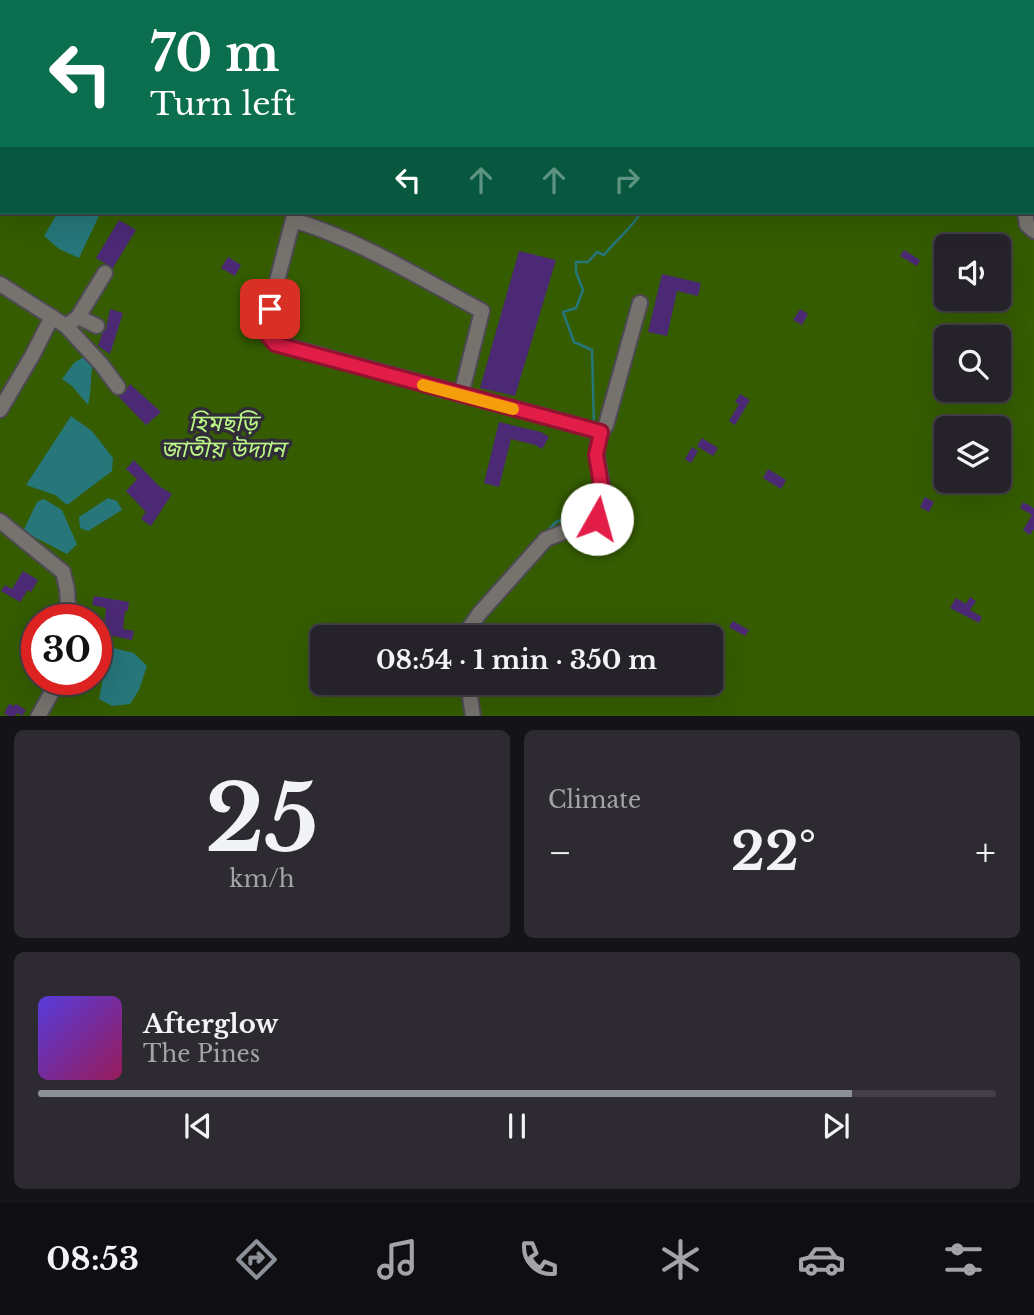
<!DOCTYPE html>
<meta charset="utf-8">
<style>
body{margin:0;font-family:"Libre Baskerville","Noto Sans Bengali",serif;background:#2d2a32;color:#f1f3f6;height:100vh;display:flex;flex-direction:column;font-size:26px;white-space:nowrap}
*{box-sizing:border-box;margin:0}
p{font-size:23px;color:#a3a4a8}
.icon{flex:none;width:38px;height:38px;fill:none;stroke:currentColor;stroke-width:2;stroke-linecap:round;stroke-linejoin:round}
.map{position:relative;height:716px;overflow:hidden}
.panel{display:flex;flex-direction:column;gap:14px;padding:14px;background:#141317;flex:1}
.panel>*{flex:none}
.top-card{position:absolute;left:0px;top:0px;width:1034px;height:214px;box-shadow:0 7px 28px #0002,0 0 0 2px #423f47;background:#0b6e4f;color:#fff;overflow:hidden}
.buttons{position:absolute;left:934px;top:234px;display:grid;gap:14px}
.buttons a{display:grid;place-items:center;width:77px;height:77px;border-radius:10px;background:#25222a;box-shadow:0 7px 28px #0002,0 0 0 2px #423f47;font-size:35px}
.speed{position:absolute;left:21px;top:604px;display:flex;gap:14px;font-size:35px;font-weight:700;text-align:center}
.speed>*{display:grid;place-content:center;width:91px;height:91px;border-radius:50%;background:#25222a;box-shadow:0 7px 28px #0002,0 0 0 2px #423f47;line-height:1}
.speed .limit{border:10px solid #d22;background:#fff;color:#111}
.pin{position:absolute;display:grid;place-items:center;width:60px;height:60px;color:#fff;margin:-30px;border-radius:14px;box-shadow:0 4px 10px #0006}
.me{position:absolute;width:77px;margin:-38px;rotate:7deg;stroke-linejoin:round;filter:drop-shadow(0 0 5px #0008)}
.turn{display:flex;align-items:center;gap:24px;height:147px;padding:0 35px;font-size:32px}
.turn .icon{width:91px;height:91px;stroke-width:2.5}
.turn b{display:block;font-size:49px;line-height:60px}
.lanes{display:flex;align-items:center;height:66px;padding:0 35px;background:#0003;justify-content:center;gap:35px;direction:ltr}
.lanes .off{opacity:.35}
.big{font-size:52px;font-weight:700;line-height:1.1}
.panel .widget{flex:1;display:flex;flex-direction:column;justify-content:center;gap:10px;min-width:0;padding:0 24px;border-radius:10px;background:#2d2a32}
.panel .dial{align-items:center;gap:0}
.dial b{font-size:91px;line-height:1}
.song{display:flex;align-items:center;gap:21px}
.cover{width:84px;height:84px;border-radius:10px;background:linear-gradient(135deg,hsl(250 70% 55%),hsl(330 70% 35%))}
.played{height:7px;border-radius:4px;background:linear-gradient(90deg,#8c9099 85%,#423f47 85%)}
.keys{display:flex;justify-content:space-around;direction:ltr}
.heat{display:flex;justify-content:space-between;align-items:center;font-size:38px;direction:ltr}
.panel .tiles{flex:1;display:grid;gap:14px;grid-template-columns:1fr 1fr}
.widget:last-child{grid-column:span 2}
.trip{position:absolute;left:310px;top:625px;width:413px;height:70px;border-radius:10px;background:#25222a;box-shadow:0 7px 28px #0002,0 0 0 2px #423f47;font-weight:700;line-height:70px;text-align:center}
.dock{display:flex;height:112px;justify-content:space-around;align-items:center;background:#0f0e11;color:#a3a4a8}
.dock .icon{width:49px;height:49px}
.dock .selected{color:#8c9099}
.dock b{font-size:32px;color:#f1f3f6}
.map>svg:first-child{display:block}
.green{fill:#355c00;fill-rule:evenodd}
.water{fill:#26767a}
.lines{fill:none;stroke-linecap:round;stroke-linejoin:round}
.stream{stroke:#26767a;stroke-width:2.5}
.building{fill:#4b2975}
.minor-casing{stroke:#4e4a55;stroke-width:18}
.minor{stroke:#76726d;stroke-width:14}
.route-casing{stroke:#92132f;stroke-width:18}
.route{stroke:#e11d48;stroke-width:12}
.slow{stroke:#f59e0b;stroke-width:12}
.labels{text-anchor:middle;stroke-width:7;stroke-linejoin:round;paint-order:stroke}
.park-label{font-size:23px;font-style:italic;fill:#bbf887;stroke:#312d38}
</style>
<div class="map">
<svg width="1034" height="717" viewBox="0 0 1034 717">
<rect width="100%" height="100%" fill="#312d38"/>
<path class="green" d="M0 0H1034V716H0ZM2 2H1032V212H2ZM947 247H999V299H947ZM947 338H999V390H947ZM947 429H999V481H947ZM37 620H96V679H37ZM322 637H710V682H322Z"/>
<g class="water">
<polygon points="58,212 88,212 99,216 79,258 59,249 44,236"/>
<path d="M85 356 93 362C90 376 92 390 88 405L72 386 62 379 74 363Z"/>
<polygon points="71,416 92,431 113,458 112,471 67,505 55,495 26,485"/>
<polygon points="108,498 117,501 122,510 88,531 80,528 79,517"/>
<polygon points="44,499 62,510 77,544 67,554 23,531 37,502"/>
<polygon points="109,647 134,653 147,666 139,690 130,704 112,706 99,699"/>
</g>
<g class="lines">
<g class="stream">
<path d="M594 426 592 350 574 342 563 312 576 308 583 290 576 272V262H588L597 252 604 255C616 240 632 228 641 212"/>
<polyline points="593,474 596,491"/>
<polyline points="546,532 556,522 577,513 584,518"/>
</g>
</g>
<g class="building">
<polygon points="119,220 136,230 113,268 96,258"/>
<polygon points="904,250 920,260 917,266 900,256"/>
<polygon points="519,251 556,260 515,396 480,388"/>
<polygon points="228,257 241,265 235,276 221,268"/>
<polygon points="662,274 701,283 698,296 677,291 667,336 648,332"/>
<polygon points="110,309 123,313 110,354 98,346 102,334 106,329"/>
<polygon points="800,309 808,314 802,325 793,320"/>
<polygon points="130,384 161,412 146,425 118,396 124,394"/>
<polygon points="740,394 750,400 735,425 729,421 739,404 735,402"/>
<polygon points="499,422 541,432 549,437 542,449 535,445 511,439 499,487 484,483"/>
<polygon points="702,438 718,448 713,456 697,446"/>
<polygon points="692,447 698,451 691,463 685,459"/>
<polygon points="134,460 159,486 172,494 151,526 141,519 146,512 126,491 137,479 126,469"/>
<polygon points="768,469 786,480 781,489 763,478"/>
<polygon points="925,497 934,502 929,512 920,507"/>
<polygon points="1023,502 1034,508 1034,529 1030,535 1023,530 1032,515 1020,508"/>
<polygon points="23,571 38,580 31,592 28,590 20,602 1,591 5,585 12,589"/>
<polygon points="94,596 129,602 128,611 125,611 123,629 134,631 132,640 103,634 106,608 92,605"/>
<polygon points="970,597 976,601 970,610 982,617 979,623 950,608 956,598 966,604"/>
<polygon points="733,621 749,630 745,636 729,627"/>
<polygon points="9,704 14,706 16,704 26,710 22,716 17,713 14,717 10,717 4,713"/>
</g>
<g class="lines">
<g class="minor-casing">
<g id="minor">
<polyline points="10,0 13,2"/>
<polyline points="951,0 957,2"/>
<polyline points="452,2 454,0"/>
<polyline points="1032,31 1034,31"/>
<polyline points="1032,189 1034,187"/>
<polyline points="295,212 264,331 275,343 601,432"/>
<polyline points="1025,212 1027,225 1034,231"/>
<path d="M293 220C360 240 420 278 482 311L461 395"/>
<polyline points="0,284 66,326 101,364 118,387"/>
<polyline points="78,317 97,326"/>
<polyline points="66,326 78,317 105,273"/>
<polyline points="0,410 32,356 52,317"/>
<polyline points="0,521 63,572 67,589 69,620"/>
<path d="M463 637 479 614 546 539 596 519C598 512 602 504 603 497 604 471 587 453 606 425L640 303"/>
<polyline points="468,682 473,717"/>
<polyline points="38,717 59,679"/>
</g>
</g>
<use href="#minor" class="minor"/>
</g>
<g class="lines">
<g class="route-casing">
<polyline id="route" points="270,309 264,331 275,344 601,432 596,455 603,497 597,519"/>
</g>
<use href="#route" class="route"/>
<polyline class="slow" points="423,385 513,409"/>
</g>
<g class="labels">
<g class="park-label">
<text x="223" y="431">হিমছড়ি<tspan x="223" dy="26">জাতীয় উদ্যান</tspan></text>
</g>
</g>
</svg>
<div class="buttons">
<a><svg class="icon" aria-label="sound" viewBox="0 0 24 24"><path d="M4 9h4l5-4v14l-5-4H4zM17 9q2 3 0 6"/></svg></a>
<a><svg class="icon" aria-label="search" viewBox="0 0 24 24"><circle cx="10" cy="10" r="6"/><path d="M15 15l6 6"/></svg></a>
<a><svg class="icon" aria-label="layers" viewBox="0 0 24 24"><path d="M12 4l9 5-9 5-9-5zM3 14l9 5 9-5"/></svg></a>
</div>
<div class="speed"><div class="limit">30</div></div>
<div class="pin" style="left:270px;top:309px;background:#d93025"><svg class="icon" aria-label="arrive" viewBox="0 0 24 24"><path d="M6 21V4h12l-3 4 3 4H6"/></svg></div>
<svg class="me" style="left:597px;top:519px" viewBox="-20 -20 40 40"><circle r="19" fill="#fff"/><path d="M0-13L10 11 0 6-10 11z" fill="#e11d48"/></svg>
<div class="trip">08:54 · 1 min · 350 m</div>
<div class="top-card">
<div class="turn"><svg class="icon" aria-label="left" viewBox="0 0 24 24"><path d="M17 20v-9H6M10 6l-5 5 5 5"/></svg><div><b>70 m</b>Turn left</div></div>
<div class="lanes"><svg class="icon" aria-label="left" viewBox="0 0 24 24"><path d="M17 20v-9H6M10 6l-5 5 5 5"/></svg><svg class="icon off" aria-label="ahead" viewBox="0 0 24 24"><path d="M12 20V5M6 11l6-6 6 6"/></svg><svg class="icon off" aria-label="ahead" viewBox="0 0 24 24"><path d="M12 20V5M6 11l6-6 6 6"/></svg><svg class="icon off" aria-label="right" viewBox="0 0 24 24"><path d="M7 20v-9h11M14 6l5 5-5 5"/></svg></div>
</div>
</div>
<section class="panel">
<div class="tiles">
<div class="widget dial"><b>25</b><p>km/h</p></div>
<div class="widget"><p>Climate</p>
<div class="heat"><a>−</a><b class="big">22°</b><a>+</a></div>
</div>
<div class="widget">
<div class="song"><i class="cover"></i><div><b>Afterglow</b><p>The Pines</p></div></div>
<div class="played"></div>
<div class="keys"><svg class="icon" aria-label="previous" viewBox="0 0 24 24"><path d="M18 5L8 12l10 7zM5 5v14"/></svg><svg class="icon" aria-label="pause" viewBox="0 0 24 24"><path d="M8 5v14M16 5v14"/></svg><svg class="icon" aria-label="next" viewBox="0 0 24 24"><path d="M6 5l10 7-10 7zM19 5v14"/></svg></div>
</div>
</div>
</section>
<nav class="dock">
<b>08:53</b>
<svg class="icon selected" aria-label="directions" viewBox="0 0 24 24"><path d="M12 3l9 9-9 9-9-9zM9 14v-3h6M13 9l2 2-2 2"/></svg>
<svg class="icon" aria-label="music" viewBox="0 0 24 24"><path d="M9 18V5l10-2v13"/><circle cx="6" cy="18" r="3"/><circle cx="16" cy="16" r="3"/></svg>
<svg class="icon" aria-label="phone" viewBox="0 0 24 24"><path d="M5 4h4l2 5-3 2q2 4 5 5l2-3 5 2v4C11 20 4 13 5 4z"/></svg>
<svg class="icon" aria-label="climate" viewBox="0 0 24 24"><path d="M12 3v18M4 7l16 10M4 17L20 7"/></svg>
<svg class="icon" aria-label="car" viewBox="0 0 24 24"><path d="M5 17H2v-5l4-1 3-4h7l3 4 3 1v5h-3M9 17h6M6 11h13"/><circle cx="7" cy="17" r="2"/><circle cx="17" cy="17" r="2"/></svg>
<svg class="icon" aria-label="filters" viewBox="0 0 24 24"><path d="M4 7h16M4 17h16"/><circle cx="9" cy="7" r="2"/><circle cx="15" cy="17" r="2"/></svg>
</nav>
